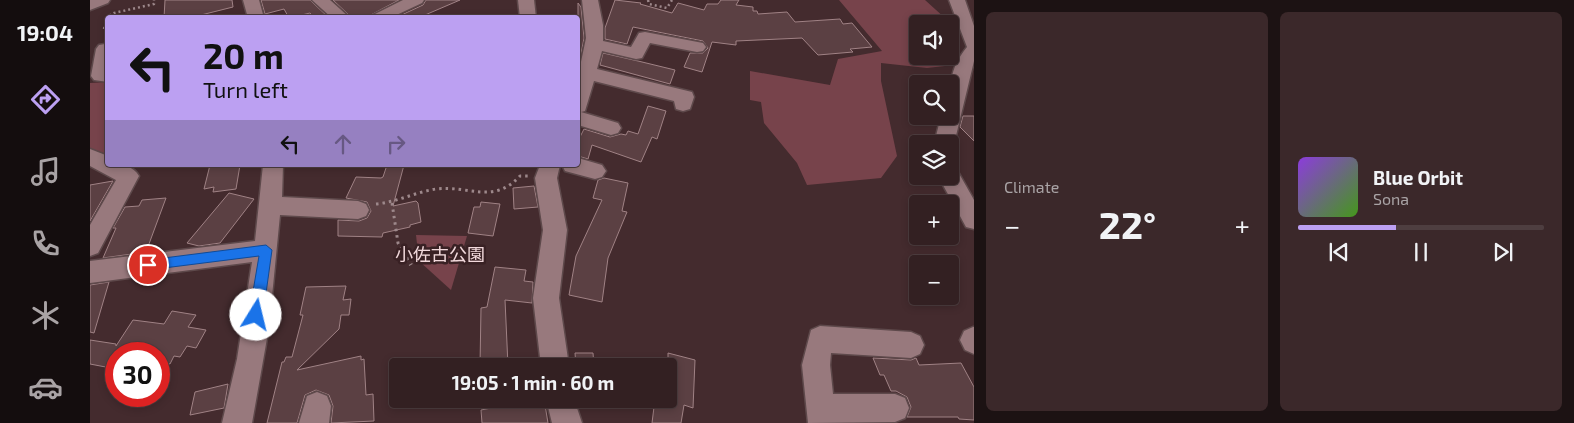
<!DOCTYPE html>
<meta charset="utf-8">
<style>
body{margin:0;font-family:"Exo 2","Noto Sans JP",sans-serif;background:#3b282a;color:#f1f3f6;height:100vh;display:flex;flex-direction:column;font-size:19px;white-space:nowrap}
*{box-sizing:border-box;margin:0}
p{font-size:16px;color:#a9a3a5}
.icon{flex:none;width:28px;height:28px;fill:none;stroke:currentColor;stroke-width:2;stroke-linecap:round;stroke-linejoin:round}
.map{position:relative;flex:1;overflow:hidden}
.side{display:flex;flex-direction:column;gap:12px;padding:12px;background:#1c1213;width:600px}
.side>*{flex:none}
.hud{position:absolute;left:15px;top:15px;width:475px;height:152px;border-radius:5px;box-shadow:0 2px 8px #0003,0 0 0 1px #4e3e40;background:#bca0f2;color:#111;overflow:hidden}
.tools{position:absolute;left:819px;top:15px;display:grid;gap:10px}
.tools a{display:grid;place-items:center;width:50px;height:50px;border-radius:5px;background:#332022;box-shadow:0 2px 8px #0003,0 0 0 1px #4e3e40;font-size:25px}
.speed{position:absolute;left:15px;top:342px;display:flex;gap:10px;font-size:25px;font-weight:700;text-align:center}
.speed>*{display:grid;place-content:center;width:65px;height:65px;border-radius:50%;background:#332022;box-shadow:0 2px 8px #0003,0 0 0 1px #4e3e40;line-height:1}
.speed .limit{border:8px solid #d22;background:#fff;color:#111}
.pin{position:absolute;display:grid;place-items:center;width:42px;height:42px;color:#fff;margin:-21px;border:2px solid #fff;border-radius:50%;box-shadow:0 1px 5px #0007}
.me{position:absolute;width:55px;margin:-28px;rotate:9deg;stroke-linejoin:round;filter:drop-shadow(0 0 4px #0008)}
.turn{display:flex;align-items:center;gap:18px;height:105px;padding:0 15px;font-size:22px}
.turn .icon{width:65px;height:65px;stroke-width:2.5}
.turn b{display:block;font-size:35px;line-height:42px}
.lanes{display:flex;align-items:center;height:48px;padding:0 15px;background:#0003;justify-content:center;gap:25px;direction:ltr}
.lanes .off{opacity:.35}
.big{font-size:38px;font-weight:700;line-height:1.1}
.side .card{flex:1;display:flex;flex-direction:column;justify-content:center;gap:8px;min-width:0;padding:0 18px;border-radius:8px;background:#3b282a}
.song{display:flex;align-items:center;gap:15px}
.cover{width:60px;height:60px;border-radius:8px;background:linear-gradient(135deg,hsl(270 70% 55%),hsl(100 70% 35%))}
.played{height:5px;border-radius:2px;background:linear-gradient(90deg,#bca0f2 40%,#4e3e40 40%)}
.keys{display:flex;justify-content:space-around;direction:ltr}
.heat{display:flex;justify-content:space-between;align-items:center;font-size:28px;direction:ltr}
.side .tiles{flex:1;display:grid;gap:12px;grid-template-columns:repeat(2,1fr)}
.trip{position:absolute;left:299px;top:358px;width:288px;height:50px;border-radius:5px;background:#332022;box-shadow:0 2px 8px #0003,0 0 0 1px #4e3e40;font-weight:700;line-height:50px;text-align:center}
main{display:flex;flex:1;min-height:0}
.tabs{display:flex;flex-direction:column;width:90px;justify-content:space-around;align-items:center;background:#140d0e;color:#a9a3a5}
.tabs .icon{width:35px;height:35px}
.tabs .current{color:#bca0f2}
.tabs b{font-size:22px;color:#f1f3f6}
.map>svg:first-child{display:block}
.green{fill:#77434b;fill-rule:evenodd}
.building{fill:#5b4043;stroke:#a08285}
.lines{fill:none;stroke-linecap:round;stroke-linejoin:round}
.minor-casing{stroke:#5e494b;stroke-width:3}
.path-far2{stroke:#9d888b;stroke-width:2.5;stroke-dasharray:2 3;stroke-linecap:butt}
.path-far1{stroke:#9d888b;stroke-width:3;stroke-dasharray:2.5 4;stroke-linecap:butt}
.path{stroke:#9d888b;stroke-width:4;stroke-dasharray:3 4.5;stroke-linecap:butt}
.minor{fill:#98797d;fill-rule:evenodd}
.route{fill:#1a73e8;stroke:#114b97}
.labels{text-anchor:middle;stroke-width:5;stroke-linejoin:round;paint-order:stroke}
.park-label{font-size:18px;fill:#f2d9dc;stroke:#392124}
</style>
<main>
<nav class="tabs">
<b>19:04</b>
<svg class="icon current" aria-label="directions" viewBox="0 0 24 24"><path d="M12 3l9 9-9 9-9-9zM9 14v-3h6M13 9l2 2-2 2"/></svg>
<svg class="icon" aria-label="music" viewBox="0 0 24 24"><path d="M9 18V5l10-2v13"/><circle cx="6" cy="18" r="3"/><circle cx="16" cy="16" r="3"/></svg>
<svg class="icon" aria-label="phone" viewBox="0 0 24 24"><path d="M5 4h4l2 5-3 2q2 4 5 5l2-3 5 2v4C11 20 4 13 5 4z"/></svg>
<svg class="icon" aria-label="climate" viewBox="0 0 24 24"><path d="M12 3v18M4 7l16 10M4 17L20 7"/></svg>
<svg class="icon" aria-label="car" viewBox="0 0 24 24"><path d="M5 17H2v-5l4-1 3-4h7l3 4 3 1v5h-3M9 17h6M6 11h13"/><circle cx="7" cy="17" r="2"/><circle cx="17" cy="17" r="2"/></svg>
</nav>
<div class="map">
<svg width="884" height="423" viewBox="0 0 884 423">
<rect width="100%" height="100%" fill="#442b2e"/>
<g class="green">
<path d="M749 0H835L866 28 864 65 837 68 791 63V81L807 156 791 178 717 185 707 163 674 123 671 102 660 100V71L740 85 748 59 792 51ZM828 24H860V56H828Z"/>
<polygon points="17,82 17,158 0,148 0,83"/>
<polygon points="326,235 377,236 361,290 329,261"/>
</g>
<g class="building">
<polygon points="75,0 142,0 143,7 99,18 74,18"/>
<polygon points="171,0 220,0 239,18 225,18 220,13 199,18 194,9 175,14"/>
<polygon points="243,0 309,0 275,18 262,18"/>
<polygon points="336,0 370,0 328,18 305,18 333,5"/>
<polygon points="525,0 551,3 550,4 582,13 588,3 614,10 617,4 628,4 631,0 649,0 646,5 663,7 663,11 667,11 668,14 697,12 705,22 750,19 753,24 762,23 782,47 760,49 763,52 728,55 712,38 646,41 646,45 622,42 612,72 594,67 600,53 613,53 618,48 613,41 543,27 537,44 515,39 515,28"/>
<polygon points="488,3 491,7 494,38 488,69"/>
<polygon points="513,53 548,61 585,70 580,84 510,65"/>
<polygon points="558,106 576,111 567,139 562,137 551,162 502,145 498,159 488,156 488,141 494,129 520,137 531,134 536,135 538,131 548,134"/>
<polygon points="873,116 884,116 884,141 870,127"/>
<polygon points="120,165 150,165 146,189 123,192 124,187 114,189"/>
<polygon points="297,165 314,165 303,206 326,201 328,203 331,222 320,225 320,227 293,233 292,237 248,236 248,220 269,221 277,218 281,211 277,202 256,198 266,177 291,178 293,177"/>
<polygon points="514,178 538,183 532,211 537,212 518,258 512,302 479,295 486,256 512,200 503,198 508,180"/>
<polygon points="23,181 0,221 0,185"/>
<polygon points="444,186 448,207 424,209 423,188"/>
<polygon points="139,193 164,199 130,243 109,246 97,243"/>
<polygon points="76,198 56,252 13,258 26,228 23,228 35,207 49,206 52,200"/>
<polygon points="391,202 410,204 403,236 378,233 384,207 390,207"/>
<polygon points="405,267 436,270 434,281 443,282 442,303 415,300 418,366 390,366 391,308 397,307"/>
<polygon points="19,282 4,333 0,332 0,285"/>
<polygon points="256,286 253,300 261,299 259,315 251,315 249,329 207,370 271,356 271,360 274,359 276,395 283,394 284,421 241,423 243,406 239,395 226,390 215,395 207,423 177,423 192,362 194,362 196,357 202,357 213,315 210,315 216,287"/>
<polygon points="82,311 106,315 98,327 116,330 106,348 97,346 90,357 84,356 80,364 69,362 69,354 26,354 26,369 0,364 0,340 26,344 26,346 43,320 74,324"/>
<polygon points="485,353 503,353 504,366 486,366"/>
<polygon points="578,353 605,360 603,408 594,405 591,423 562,423 565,399 578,399"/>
<polygon points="783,358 821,360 826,358 829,365 871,363 884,387 884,420 869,419 868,417 817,417 821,407 817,397 806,391 801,391 794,375 790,375"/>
<polygon points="138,384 134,408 100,415 105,392"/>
<polygon points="448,399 454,399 458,423 392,423 391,410"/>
</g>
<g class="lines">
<g class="minor-casing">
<g id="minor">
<polygon points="0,0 20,0 18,3 0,10"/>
<polygon points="153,0 169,0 174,18 158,18"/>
<polygon points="222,0 240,0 260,18 242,18"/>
<polygon points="313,0 334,0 332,3 300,18 277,18"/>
<polygon points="428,0 444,0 446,18 430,18"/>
<polygon points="492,0 508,0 513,25 513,41 541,47 549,33 555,32 613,43 616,47 613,51 607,52 560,43 552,58 546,59 512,51 507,69 602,92 604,97 600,109 593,111 586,109 584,101 504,81 495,111 491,112 528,123 531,128 528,133 521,135 488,125 488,76 496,38"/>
<path d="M859 0H875L884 26V61L864 144 860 150V144H844L851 116H860C860 88 858 70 877 47Z"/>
<polygon points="15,44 18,44 18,82 4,80 1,76 6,49 9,45"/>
<path d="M0 149 18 156V165C30 165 42 164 49 176L8 253 0 256V225L26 180 0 166Z"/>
<polygon points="488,158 512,165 516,171 512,177 505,179 475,171 472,165 488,165"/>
<polygon points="173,165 193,165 192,197 268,201 276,204 279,210 276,216 268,219 190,215 179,327 162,423 132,423 147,359 162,262 0,283 0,261 165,241"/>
<polygon points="450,165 470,165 467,178 477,230 469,298 479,366 451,366 443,298 453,230 445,178"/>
<polygon points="860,168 867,170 884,200 884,229 876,227 848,176 860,176"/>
<polygon points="730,326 821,332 830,336 834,345 830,354 821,358 741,353 740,365 743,394 805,394 815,398 819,408 815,418 805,422 718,423 712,365 721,330"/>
<polygon points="883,327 884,327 884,354 875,350 870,340 874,331"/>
<polygon points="227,392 237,396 241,406 239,423 209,423 217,396"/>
<polygon points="456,399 484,399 492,423 462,423"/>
</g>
</g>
<g class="path-far2">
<polyline points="558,0 559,4 577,8 582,0"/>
<polyline points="14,29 17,17 24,13 64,4 64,0"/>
</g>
<g class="path-far1">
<polyline points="302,203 308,243 313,252"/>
<path d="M286 204C307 202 326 192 346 189 379 185 403 205 430 176H439"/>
</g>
<polyline class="path" points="313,251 321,265"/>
<use href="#minor" class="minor"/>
</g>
<polygon class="route" points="176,245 182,250 173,315 171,320 166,322 161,320 159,315 169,256 58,270 52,265 58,260"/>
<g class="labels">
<g class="park-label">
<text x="350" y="261">小佐古公園</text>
</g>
</g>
</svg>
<div class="tools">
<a><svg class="icon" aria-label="sound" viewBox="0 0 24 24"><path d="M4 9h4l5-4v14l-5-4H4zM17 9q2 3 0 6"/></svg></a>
<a><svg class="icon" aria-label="search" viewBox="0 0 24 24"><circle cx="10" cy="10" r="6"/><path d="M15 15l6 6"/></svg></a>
<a><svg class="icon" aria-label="layers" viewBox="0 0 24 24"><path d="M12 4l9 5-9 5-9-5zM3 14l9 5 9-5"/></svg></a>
<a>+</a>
<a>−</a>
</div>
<div class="speed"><div class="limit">30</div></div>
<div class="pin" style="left:58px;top:265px;background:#d93025"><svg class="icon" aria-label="arrive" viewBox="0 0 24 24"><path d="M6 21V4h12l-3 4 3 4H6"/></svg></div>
<svg class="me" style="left:166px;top:315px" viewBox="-20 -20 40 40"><circle r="19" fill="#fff"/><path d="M0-13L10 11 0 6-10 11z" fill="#1a73e8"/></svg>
<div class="trip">19:05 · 1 min · 60 m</div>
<div class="hud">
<div class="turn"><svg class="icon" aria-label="left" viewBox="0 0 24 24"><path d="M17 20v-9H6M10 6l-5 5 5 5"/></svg><div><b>20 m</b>Turn left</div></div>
<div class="lanes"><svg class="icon" aria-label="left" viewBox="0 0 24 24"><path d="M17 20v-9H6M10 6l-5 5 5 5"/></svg><svg class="icon off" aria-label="ahead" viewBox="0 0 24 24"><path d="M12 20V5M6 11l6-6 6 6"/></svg><svg class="icon off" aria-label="right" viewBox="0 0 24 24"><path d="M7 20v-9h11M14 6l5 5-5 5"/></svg></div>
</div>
</div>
<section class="side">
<div class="tiles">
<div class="card"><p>Climate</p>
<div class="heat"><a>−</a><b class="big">22°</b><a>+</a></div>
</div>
<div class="card">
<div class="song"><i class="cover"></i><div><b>Blue Orbit</b><p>Sona</p></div></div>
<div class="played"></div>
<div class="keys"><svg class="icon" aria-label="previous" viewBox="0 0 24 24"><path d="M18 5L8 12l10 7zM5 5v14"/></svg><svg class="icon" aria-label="pause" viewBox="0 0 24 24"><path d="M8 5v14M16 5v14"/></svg><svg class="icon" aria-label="next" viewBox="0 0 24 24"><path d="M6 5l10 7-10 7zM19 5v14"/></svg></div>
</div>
</div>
</section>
</main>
